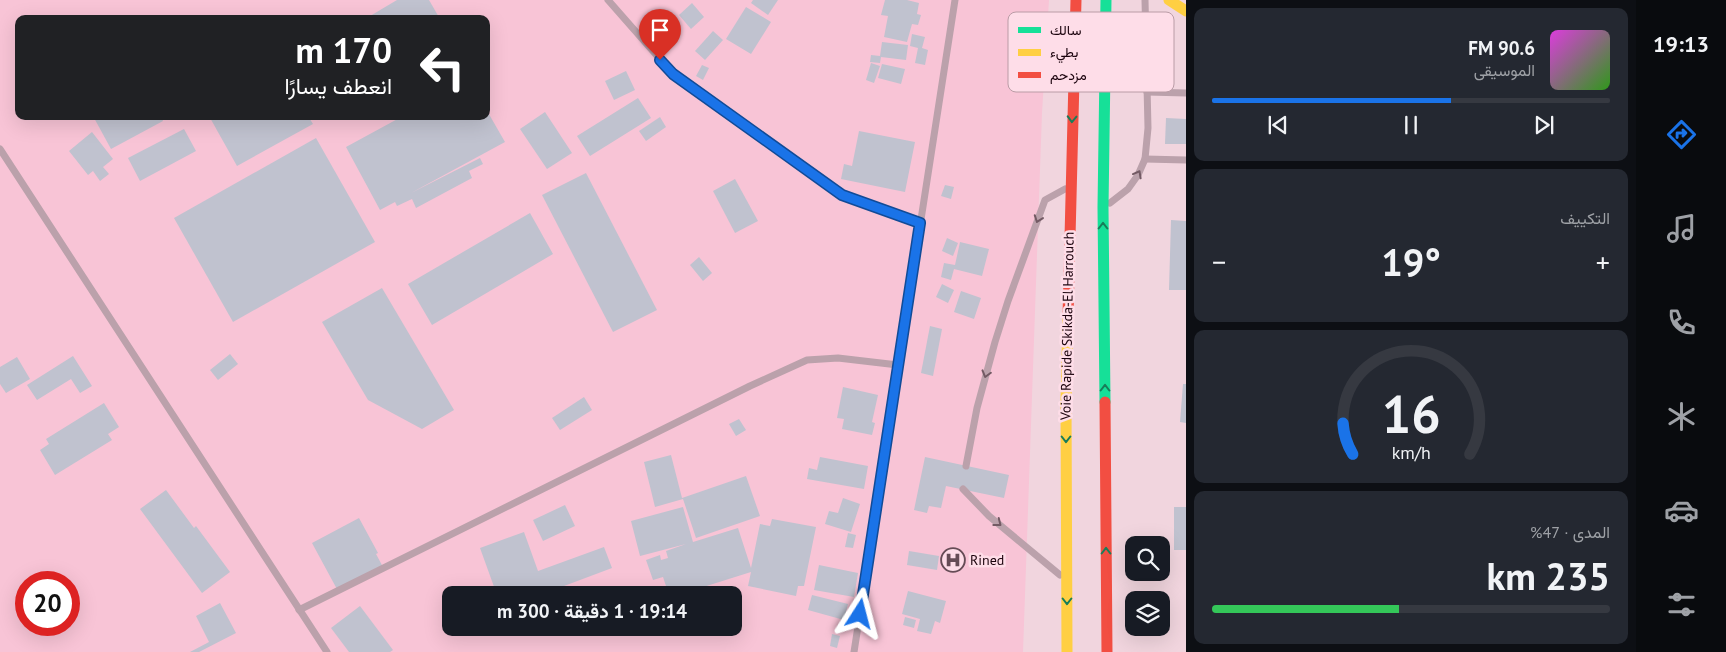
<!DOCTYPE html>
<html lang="ar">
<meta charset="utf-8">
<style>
body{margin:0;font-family:"PT Sans",Vazirmatn,sans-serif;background:#242831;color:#f1f3f6;direction:rtl;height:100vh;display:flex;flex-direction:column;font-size:19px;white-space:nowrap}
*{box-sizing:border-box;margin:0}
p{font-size:16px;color:#9ea1a6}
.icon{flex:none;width:28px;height:28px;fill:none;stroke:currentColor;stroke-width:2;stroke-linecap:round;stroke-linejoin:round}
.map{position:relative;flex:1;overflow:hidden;direction:ltr}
.panel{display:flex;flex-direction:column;gap:8px;padding:8px;background:#0d0f14;width:450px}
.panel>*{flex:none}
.hud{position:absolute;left:15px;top:15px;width:475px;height:105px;border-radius:10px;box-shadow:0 5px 20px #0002;direction:rtl;background:#202124;color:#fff;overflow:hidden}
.controls{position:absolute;left:1125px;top:536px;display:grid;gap:10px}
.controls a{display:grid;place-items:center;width:45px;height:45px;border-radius:10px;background:#171b24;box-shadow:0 5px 20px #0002;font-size:25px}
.speed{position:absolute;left:15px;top:571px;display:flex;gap:10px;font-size:25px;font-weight:700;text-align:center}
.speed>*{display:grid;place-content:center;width:65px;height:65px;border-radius:50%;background:#171b24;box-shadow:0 5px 20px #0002;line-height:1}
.speed .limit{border:8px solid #d22;background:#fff;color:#111}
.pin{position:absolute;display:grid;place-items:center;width:42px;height:42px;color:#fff;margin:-51px -21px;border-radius:50% 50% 50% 0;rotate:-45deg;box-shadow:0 0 5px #0007}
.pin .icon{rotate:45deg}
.me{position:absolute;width:55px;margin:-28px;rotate:9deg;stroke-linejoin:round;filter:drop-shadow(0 0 4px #0008)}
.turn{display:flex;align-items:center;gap:18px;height:105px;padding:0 15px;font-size:22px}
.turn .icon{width:65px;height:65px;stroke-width:2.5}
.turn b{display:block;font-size:35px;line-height:42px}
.big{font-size:38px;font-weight:700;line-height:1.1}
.panel .widget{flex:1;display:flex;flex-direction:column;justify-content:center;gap:8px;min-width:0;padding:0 18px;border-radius:10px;background:#242831}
.panel .dial{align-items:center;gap:0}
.dial svg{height:130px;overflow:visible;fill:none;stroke:#363941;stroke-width:7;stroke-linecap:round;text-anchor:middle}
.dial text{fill:#f1f3f6;stroke:none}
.song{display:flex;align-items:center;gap:15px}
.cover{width:60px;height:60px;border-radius:8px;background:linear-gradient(135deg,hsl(300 70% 55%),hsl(110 70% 35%))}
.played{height:5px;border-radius:2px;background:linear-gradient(90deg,#1a73e8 60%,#363941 60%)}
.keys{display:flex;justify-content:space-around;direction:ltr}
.heat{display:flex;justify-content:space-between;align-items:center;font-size:28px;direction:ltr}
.charge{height:8px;border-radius:4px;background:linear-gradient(90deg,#34c759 47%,#363941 0)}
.trip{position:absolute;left:442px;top:586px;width:300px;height:50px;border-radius:10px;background:#171b24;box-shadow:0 5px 20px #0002;font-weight:700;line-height:50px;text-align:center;direction:rtl}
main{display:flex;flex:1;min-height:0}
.tab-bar{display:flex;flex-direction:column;width:90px;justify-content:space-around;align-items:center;background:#090b0e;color:#9ea1a6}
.tab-bar .icon{width:35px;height:35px}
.tab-bar .active{color:#1a73e8}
.tab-bar b{font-size:22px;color:#f1f3f6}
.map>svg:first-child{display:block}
.built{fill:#f8c4d6;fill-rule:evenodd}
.building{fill:#c0c2cf}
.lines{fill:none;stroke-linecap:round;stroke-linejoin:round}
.lane{stroke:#bba1ab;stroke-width:7}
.fast{stroke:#16e098;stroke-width:11}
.slow{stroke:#ffcf43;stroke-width:11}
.jam{stroke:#f24e42;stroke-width:11}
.oneway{stroke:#187d59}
.oneway2{stroke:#735a64}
.route-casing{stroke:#114b97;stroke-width:12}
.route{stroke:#1a73e8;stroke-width:9}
.labels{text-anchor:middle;stroke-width:5;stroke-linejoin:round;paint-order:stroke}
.street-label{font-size:14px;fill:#1b030d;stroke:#fedde8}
.poi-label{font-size:14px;fill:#1b030d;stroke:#fedde8;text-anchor:start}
.key{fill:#fedde8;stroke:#ba9ca6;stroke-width:1}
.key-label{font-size:14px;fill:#1b030d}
</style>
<main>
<nav class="tab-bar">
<b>19:13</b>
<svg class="icon active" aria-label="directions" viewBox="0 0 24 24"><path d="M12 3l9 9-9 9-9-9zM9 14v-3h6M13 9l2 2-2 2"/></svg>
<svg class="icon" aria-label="music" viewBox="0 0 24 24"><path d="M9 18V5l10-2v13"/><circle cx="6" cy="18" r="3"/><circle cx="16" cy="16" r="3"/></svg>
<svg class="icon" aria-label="phone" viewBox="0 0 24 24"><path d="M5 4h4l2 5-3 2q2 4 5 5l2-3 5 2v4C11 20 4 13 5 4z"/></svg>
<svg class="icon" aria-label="climate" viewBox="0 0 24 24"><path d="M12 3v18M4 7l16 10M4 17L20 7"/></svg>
<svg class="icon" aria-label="car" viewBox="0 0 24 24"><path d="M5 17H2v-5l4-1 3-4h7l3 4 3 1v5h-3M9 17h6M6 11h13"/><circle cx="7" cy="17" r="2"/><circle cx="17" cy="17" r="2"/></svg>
<svg class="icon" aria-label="filters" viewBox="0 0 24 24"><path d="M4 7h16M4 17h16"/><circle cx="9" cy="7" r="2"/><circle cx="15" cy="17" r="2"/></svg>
</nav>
<section class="panel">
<div class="widget">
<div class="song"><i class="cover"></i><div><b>90.6 FM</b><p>الموسيقى</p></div></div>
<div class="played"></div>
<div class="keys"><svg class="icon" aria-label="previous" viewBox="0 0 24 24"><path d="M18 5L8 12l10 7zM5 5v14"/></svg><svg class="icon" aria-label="pause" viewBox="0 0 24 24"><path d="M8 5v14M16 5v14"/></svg><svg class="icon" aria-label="next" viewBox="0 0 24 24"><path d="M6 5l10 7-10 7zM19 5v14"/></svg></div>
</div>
<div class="widget"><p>التكييف</p>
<div class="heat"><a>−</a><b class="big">19°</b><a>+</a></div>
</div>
<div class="widget dial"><svg viewBox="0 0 100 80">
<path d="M14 69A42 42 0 1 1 86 69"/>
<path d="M14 69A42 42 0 0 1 8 50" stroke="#1a73e8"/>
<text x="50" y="56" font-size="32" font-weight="700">16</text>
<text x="50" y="72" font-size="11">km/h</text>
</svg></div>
<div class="widget"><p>المدى · 47%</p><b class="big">235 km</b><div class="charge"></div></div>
</section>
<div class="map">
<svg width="1186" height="652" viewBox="0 0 1186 652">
<rect width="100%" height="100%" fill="#f1d5de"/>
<path class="built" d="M0 0H1049L1042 113 1023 652H0ZM19 19H486V116H19ZM26 582H69V625H26ZM451 595H734V628H451Z"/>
<g class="building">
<polygon points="397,0 429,0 440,19 365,19"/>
<polygon points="753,0 778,0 768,15 751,3"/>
<polygon points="885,0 907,0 919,3 917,14 921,15 918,25 912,24 907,42 884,37 888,16 881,15"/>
<polygon points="692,3 704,17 691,29 679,15"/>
<polygon points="746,7 771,22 751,54 726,39"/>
<polygon points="673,17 679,27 671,32 665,22"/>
<polygon points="713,31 723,40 705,60 695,51"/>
<polygon points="912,34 925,37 922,48 928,50 925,65 915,63 918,48 910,46"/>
<polygon points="882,42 908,45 906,60 881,57 880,63 870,62 871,55 880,56"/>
<polygon points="871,63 880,66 874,83 866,80"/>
<polygon points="882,64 905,69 901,84 878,78"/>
<polygon points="702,65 709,68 703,80 696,76"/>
<polygon points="626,71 635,90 614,100 605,81"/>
<polygon points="638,98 651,118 590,156 577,136"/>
<polygon points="486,109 505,142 411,193 480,158 483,164 469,171 472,178 416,208 412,199 397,206 395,202 380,210 346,147 403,116 486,116"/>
<polygon points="545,112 572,153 547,169 520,129"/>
<polygon points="93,116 161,116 163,121 111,149"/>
<polygon points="209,116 308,116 313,124 237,166"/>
<polygon points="660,117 666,127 646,141 639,131"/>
<polygon points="1166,118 1186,119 1186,144 1165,144"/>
<polygon points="184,129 196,151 140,181 128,158"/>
<polygon points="859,131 915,142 905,192 841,179 844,164 852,166"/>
<polygon points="92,132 113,159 103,167 109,174 100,181 93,171 88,175 69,151"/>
<polygon points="316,138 375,242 233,322 174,218"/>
<polygon points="586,173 657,310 613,332 542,195"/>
<polygon points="735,179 758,221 735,233 713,191"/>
<polygon points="945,185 954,187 951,199 941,196"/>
<polygon points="530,213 553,254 432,325 408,284"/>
<polygon points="1171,220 1186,221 1186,290 1169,290"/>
<polygon points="947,238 958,243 953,256 942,251"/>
<polygon points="960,242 989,249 982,276 954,269 951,280 941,277 944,263 955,265"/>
<polygon points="699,257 712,273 703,281 690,265"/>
<polygon points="942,284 954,290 948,303 936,297"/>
<polygon points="382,288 454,410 422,429 368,400 322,322"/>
<polygon points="961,291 981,298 974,319 954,312"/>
<polygon points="930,326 942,329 933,376 921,373"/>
<polygon points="230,354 238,364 218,380 210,370"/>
<polygon points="73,356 92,386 80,393 71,379 37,400 27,385"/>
<polygon points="17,357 30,379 6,393 0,384 0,367"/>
<polygon points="1183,384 1186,384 1186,423 1180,422"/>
<polygon points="843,387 878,395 872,422 875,423 872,435 842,429 844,419 837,418"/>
<polygon points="584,397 592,410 560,430 552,418"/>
<polygon points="104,403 119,427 108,434 112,440 55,475 40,450 49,444 46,439"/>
<polygon points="739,419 746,430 736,436 729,424"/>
<polygon points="671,455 682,498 746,476 760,516 696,538 683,499 655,507 644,462"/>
<polygon points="820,457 868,466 864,489 807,479 809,468 817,470"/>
<polygon points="925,457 1009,475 1004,498 946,486 941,508 929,506 927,513 914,510"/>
<polygon points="166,490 194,528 196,526 230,572 202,593 140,509"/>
<polygon points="843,498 860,504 851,532 825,524 829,511 838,513"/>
<polygon points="565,505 575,526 543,541 533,520"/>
<polygon points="683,507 693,542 738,528 751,568 760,524 770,526 772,519 816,527 804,586 798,586 796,596 748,586 751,572 678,595 669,595 663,577 653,580 646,560 660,555 661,560 668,558 666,551 686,544 640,556 631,521"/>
<rect x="1174" y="507" width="12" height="43"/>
<polygon points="359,518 378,553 376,554 383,567 338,591 312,543"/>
<polygon points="524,532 538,571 604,547 612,568 540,595 497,595 480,548"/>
<polygon points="848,533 856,535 853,548 845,547"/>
<polygon points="909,551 939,556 937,570 907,565"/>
<polygon points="819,565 858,573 854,597 814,590"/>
<polygon points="908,591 946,601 940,623 935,621 931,634 917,631 920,619 902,614"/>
<polygon points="812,595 848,604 844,620 808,610"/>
<polygon points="220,603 236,633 199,652 190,652 209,642 196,616"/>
<polygon points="360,606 393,650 390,652 349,652 331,628"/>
<polygon points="905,617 916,620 914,628 903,625"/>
<polygon points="832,634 840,636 837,648 830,646"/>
</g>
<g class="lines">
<g class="lane">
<polyline points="608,0 673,74 842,195 920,223"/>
<polyline points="1147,92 1186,93"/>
<polyline points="0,149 327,652"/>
<polyline points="1145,159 1186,160"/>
<polyline points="1110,203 1128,189 1138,175 1145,159 1148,128 1145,0"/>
<polyline points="966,466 977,408 995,342 1008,301 1045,200 1065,189"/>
<polyline points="963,489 989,516 1060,575"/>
<polyline points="299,610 750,386 807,360 838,358 898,365"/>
<polyline points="854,652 955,0"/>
</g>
<polyline class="fast" points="1105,402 1103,207 1106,0"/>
<g class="slow">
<polyline points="1169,0 1186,11"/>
<polyline points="1067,652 1066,402 1068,317"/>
</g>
<g class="jam">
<polyline points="1068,317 1076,0"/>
<polyline points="1105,402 1107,652"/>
</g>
</g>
<defs><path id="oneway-chevron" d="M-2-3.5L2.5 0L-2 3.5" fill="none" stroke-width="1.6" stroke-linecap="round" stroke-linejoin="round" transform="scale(1.25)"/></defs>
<g class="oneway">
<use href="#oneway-chevron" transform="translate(1072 119) rotate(92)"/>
<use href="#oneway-chevron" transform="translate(1103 226) rotate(-90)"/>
<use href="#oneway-chevron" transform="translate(1105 388) rotate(-90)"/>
<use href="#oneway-chevron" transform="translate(1066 439) rotate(90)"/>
<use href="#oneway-chevron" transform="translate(1106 551) rotate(-90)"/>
<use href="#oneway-chevron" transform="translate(1067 601) rotate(90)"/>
</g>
<g class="oneway2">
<use href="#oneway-chevron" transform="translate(1138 174) rotate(-61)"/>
<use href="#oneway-chevron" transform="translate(1038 219) rotate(110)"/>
<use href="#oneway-chevron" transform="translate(986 374) rotate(106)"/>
<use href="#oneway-chevron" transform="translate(998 523) rotate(38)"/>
</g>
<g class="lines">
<g class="route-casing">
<polyline id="route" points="660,60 673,74 842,195 920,223 860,614"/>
</g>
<use href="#route" class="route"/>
</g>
<defs>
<g id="hospital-ring" transform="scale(1.25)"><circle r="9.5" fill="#fedde8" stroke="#664c56" stroke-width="1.5"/><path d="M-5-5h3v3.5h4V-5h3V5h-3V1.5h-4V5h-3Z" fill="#664c56"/></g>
</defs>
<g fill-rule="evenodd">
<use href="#hospital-ring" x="953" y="560"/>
</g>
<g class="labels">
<g class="street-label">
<text transform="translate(1067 326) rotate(-89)" y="5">Voie Rapide Skikda-El Harrouch</text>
</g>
<g class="poi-label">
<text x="970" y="565">Rined</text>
</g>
</g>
<rect x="1008" y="12" width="166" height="80" rx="8" class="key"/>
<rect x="1018" y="27" width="23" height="6" fill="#16e098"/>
<rect x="1018" y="49" width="23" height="7" fill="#ffcf43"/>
<rect x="1018" y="72" width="23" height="6" fill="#f24e42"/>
<g class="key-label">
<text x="1050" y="35">سالك</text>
<text x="1050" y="57">بطيء</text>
<text x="1050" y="80">مزدحم</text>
</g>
</svg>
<div class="controls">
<a><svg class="icon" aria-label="search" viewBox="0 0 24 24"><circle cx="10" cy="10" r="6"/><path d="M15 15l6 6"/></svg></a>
<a><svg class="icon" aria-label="layers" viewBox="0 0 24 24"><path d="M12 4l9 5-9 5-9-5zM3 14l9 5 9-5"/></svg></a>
</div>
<div class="speed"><div class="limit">20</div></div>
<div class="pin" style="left:660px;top:60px;background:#d93025"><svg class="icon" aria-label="arrive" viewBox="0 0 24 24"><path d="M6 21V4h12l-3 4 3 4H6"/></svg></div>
<svg class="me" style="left:860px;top:614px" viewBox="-20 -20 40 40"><path d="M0-17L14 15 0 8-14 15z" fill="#1a73e8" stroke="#fff" stroke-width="4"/></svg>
<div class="trip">19:14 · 1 دقيقة · 300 m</div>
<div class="hud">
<div class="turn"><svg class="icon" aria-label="left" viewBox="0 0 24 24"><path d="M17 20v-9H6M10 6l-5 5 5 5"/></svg><div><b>170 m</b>انعطف يسارًا</div></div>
</div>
</div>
</main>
